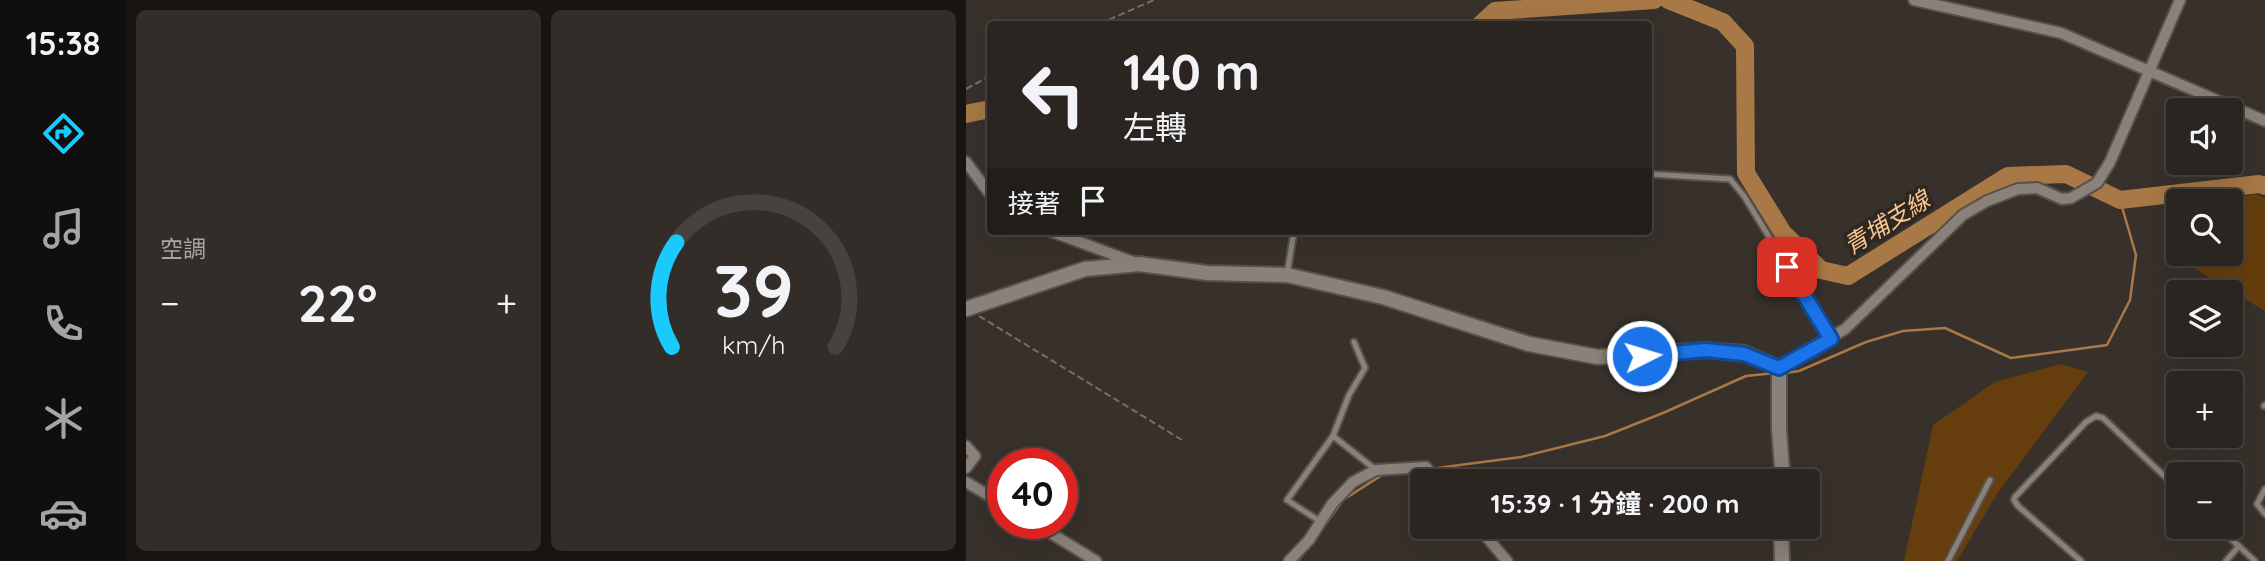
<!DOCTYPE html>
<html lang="zh-TW">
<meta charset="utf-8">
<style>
body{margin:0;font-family:Quicksand,"Noto Sans TC",sans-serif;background:#322d29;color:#f1f3f6;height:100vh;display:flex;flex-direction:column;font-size:26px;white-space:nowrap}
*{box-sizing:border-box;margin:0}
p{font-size:23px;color:#a5a5a5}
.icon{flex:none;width:38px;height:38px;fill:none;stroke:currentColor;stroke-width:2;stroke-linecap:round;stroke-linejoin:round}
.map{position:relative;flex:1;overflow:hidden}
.panel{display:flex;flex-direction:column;gap:10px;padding:10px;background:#171412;width:840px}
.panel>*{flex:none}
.guide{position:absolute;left:21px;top:21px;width:665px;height:214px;border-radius:7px;box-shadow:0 7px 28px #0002,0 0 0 2px #46423e;background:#2a2520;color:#f1f3f6;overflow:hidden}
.fabs{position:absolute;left:1200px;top:98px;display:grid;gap:14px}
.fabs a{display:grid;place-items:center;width:77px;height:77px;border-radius:7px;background:#2a2520;box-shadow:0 7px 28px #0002,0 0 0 2px #46423e;font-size:35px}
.speed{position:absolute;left:21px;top:448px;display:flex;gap:14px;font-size:35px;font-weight:700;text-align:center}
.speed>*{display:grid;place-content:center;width:91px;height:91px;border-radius:50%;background:#2a2520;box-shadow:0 7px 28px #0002,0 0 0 2px #46423e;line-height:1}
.speed .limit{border:10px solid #d22;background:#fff;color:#111}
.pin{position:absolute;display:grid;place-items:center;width:60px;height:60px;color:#fff;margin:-30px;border-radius:14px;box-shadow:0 4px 10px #0006}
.me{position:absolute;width:77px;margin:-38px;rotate:85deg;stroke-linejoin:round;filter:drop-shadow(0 0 5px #0008)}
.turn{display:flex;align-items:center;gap:24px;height:147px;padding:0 21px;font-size:32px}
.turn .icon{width:91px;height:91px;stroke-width:2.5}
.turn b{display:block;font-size:49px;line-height:60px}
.then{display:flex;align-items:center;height:66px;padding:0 21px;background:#0003;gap:14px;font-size:26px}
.big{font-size:52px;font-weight:700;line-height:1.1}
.panel .widget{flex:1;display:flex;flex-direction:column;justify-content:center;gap:10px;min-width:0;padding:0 24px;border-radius:10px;background:#322d29}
.panel .dial{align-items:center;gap:0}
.dial svg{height:182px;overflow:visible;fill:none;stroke:#46423e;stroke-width:7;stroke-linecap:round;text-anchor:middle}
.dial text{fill:#f1f3f6;stroke:none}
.heat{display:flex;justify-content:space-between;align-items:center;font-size:38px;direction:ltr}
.panel .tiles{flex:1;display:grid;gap:10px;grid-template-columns:repeat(2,1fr)}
.trip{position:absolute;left:444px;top:469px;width:410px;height:70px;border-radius:7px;background:#2a2520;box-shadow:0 7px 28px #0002,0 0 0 2px #46423e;font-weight:700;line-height:70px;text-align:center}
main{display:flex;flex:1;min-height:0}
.tab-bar{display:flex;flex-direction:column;width:126px;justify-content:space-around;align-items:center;background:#110f0d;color:#a5a5a5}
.tab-bar .icon{width:49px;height:49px}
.tab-bar .selected{color:#1bcafc}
.tab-bar b{font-size:32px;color:#f1f3f6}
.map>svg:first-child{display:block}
.green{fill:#663e0d}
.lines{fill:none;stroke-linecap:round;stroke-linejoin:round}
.stream{stroke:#a87847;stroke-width:2.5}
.river{stroke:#a87847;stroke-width:18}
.service-casing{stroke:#56514b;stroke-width:9}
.minor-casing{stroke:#56514b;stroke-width:14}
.tertiary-casing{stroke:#56514b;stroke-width:18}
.path{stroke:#756f6a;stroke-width:2;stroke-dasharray:7 3.5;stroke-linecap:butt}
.service{stroke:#89817a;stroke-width:5}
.minor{stroke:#89817a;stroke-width:10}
.tertiary{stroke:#89817a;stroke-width:14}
.route-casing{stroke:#114b97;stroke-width:18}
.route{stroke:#1a73e8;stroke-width:12}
.labels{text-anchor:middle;stroke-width:7;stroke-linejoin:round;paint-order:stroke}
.water-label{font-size:24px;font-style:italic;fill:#fcc48e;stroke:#2d2721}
</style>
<main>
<nav class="tab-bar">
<b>15:38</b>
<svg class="icon selected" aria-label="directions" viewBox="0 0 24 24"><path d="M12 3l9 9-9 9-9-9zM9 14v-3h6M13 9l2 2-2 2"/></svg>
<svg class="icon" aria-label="music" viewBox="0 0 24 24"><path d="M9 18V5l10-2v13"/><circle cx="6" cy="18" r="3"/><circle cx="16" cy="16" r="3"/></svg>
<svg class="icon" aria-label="phone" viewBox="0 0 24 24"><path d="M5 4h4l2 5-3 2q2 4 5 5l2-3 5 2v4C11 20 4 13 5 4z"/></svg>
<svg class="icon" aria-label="climate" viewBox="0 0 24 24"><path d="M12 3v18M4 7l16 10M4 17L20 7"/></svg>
<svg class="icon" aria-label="car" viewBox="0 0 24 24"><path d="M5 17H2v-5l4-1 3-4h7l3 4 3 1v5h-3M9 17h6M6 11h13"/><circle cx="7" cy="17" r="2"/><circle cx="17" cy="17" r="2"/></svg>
</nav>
<section class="panel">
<div class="tiles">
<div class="widget"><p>空調</p>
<div class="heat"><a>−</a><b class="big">22°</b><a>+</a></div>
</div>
<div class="widget dial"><svg viewBox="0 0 100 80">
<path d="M14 69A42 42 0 1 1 86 69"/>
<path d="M14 69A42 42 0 0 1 16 23" stroke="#1bcafc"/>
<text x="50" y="56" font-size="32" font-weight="700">39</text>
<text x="50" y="72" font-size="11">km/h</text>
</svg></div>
</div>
</section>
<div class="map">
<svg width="1299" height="561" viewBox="0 0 1299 561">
<rect width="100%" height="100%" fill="#38312b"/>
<g class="green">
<polygon points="1289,194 1299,198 1299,311 1208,256 1208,211 1213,210 1213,254 1265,254 1265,201 1255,201"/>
<polygon points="1095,364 1122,372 1031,494 991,561 938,561 967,425 1029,382"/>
</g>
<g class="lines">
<g class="stream">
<polyline points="819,373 833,371 900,342 937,331 979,328 1045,358 1141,345 1164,300 1170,255 1154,200"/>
<polyline points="471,468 555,457 639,436 697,413 780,376 809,373"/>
<polyline points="359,525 377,500 416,475"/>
<polyline points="332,561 340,550"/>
</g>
<g class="river">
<polyline points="702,0 757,22 779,46 780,173 817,233 855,270 882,276 1042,176 1100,174 1154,200 1293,184 1299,186"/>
<polyline points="515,24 529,11 688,0"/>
<polyline points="0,114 24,109"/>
</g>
<g class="service-casing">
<g id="service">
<polyline points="682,174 764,179 778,196 865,338"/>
<polyline points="321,275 328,231"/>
<polyline points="1298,406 1299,405"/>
<polyline points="367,436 410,470"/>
<polyline points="1299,489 1291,504 1299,514"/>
<polyline points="355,522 321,500 367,436 383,395 399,368 388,342"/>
<polyline points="1252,527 1289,561"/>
<polyline points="982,561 1024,480"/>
<polyline points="1115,561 1052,506 1048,500 1049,497 1120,422 1130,416 1137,418 1213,490"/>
<polyline points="1260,561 1273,546"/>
</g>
</g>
<g class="minor-casing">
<g id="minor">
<polyline points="948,0 1095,33 1299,121"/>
<polyline points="0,162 24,194"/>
<polyline points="84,231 170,263"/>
<polyline points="813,368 879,329 997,215 1021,201 1052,189 1071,188 1096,199 1105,198 1131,183 1144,162 1214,0"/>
<polyline points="0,446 9,456 0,468"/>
<polyline points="0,482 37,504"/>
<polyline points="68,523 130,561"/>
<polyline points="512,527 541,561"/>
<polyline points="323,561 343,540 366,504 387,482 410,470 460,467 472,481"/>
</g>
</g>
<g class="tertiary-casing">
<g id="tertiary">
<polyline points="0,309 119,269 173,264 241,273 321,275 417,297 563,344 632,357 740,350 778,353 813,368 813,429 817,481"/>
<polyline points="815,527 816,561"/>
</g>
</g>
<g class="path">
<polyline points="133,24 188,0"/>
<polyline points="0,89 24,76"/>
<polyline points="13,316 216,440"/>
</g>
<use href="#service" class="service"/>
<use href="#minor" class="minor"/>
<use href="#tertiary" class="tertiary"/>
</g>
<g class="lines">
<g class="route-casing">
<polyline id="route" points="676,356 740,350 778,354 813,368 865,339 821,267"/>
</g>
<use href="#route" class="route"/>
</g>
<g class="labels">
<g class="water-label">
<text transform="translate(921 223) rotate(-32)" y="8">青埔支線</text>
</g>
</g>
</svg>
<div class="fabs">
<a><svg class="icon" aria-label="sound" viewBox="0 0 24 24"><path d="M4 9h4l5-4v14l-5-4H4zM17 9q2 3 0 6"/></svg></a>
<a><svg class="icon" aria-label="search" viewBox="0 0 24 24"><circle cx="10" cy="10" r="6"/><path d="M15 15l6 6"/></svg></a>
<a><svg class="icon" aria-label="layers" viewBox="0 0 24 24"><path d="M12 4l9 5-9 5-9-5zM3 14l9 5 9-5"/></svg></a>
<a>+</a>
<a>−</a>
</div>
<div class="speed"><div class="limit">40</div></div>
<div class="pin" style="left:821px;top:267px;background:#d93025"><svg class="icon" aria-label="arrive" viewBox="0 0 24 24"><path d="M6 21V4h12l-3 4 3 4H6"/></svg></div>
<svg class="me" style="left:676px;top:356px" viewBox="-20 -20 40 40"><circle r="17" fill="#1a73e8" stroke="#fff" stroke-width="3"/><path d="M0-11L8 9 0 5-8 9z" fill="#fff"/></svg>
<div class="trip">15:39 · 1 分鐘 · 200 m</div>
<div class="guide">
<div class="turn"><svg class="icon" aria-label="left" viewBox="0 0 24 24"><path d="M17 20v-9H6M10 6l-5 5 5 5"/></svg><div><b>140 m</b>左轉</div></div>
<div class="then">接著<svg class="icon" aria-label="arrive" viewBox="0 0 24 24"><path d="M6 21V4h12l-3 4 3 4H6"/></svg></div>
</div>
</div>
</main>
